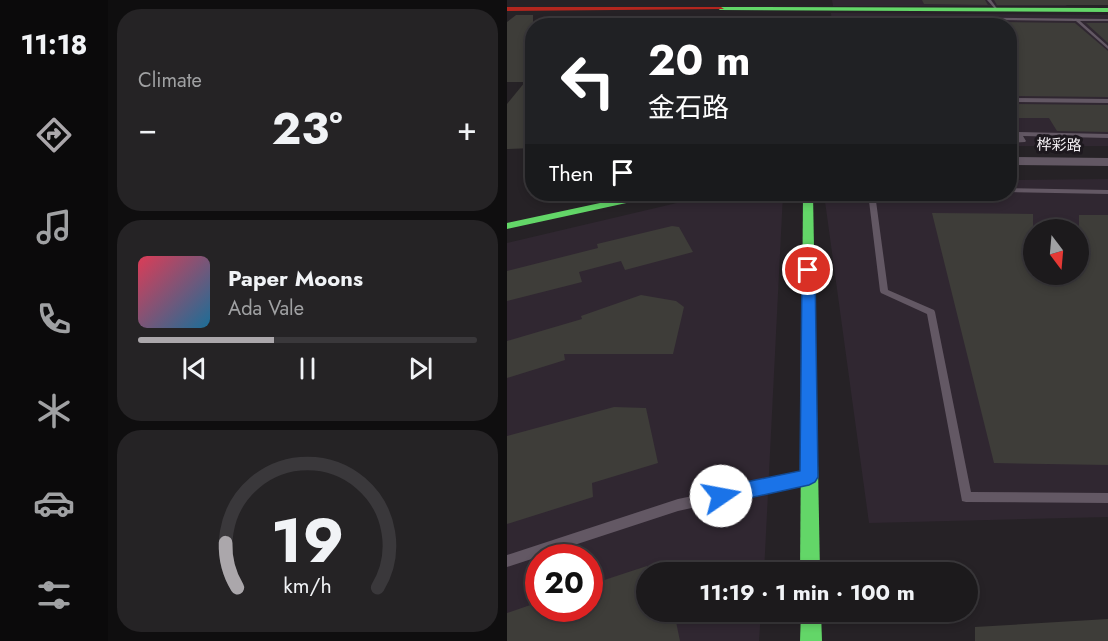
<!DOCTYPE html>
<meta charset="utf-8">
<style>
body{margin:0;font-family:Jost,"Noto Sans SC",sans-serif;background:#252325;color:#f1f3f6;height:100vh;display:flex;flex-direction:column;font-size:22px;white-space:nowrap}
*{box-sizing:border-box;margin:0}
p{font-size:20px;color:#a0a1a3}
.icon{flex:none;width:33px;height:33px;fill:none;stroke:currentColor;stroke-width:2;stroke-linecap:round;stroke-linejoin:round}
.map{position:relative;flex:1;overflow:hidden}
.panel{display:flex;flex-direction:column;gap:9px;padding:9px;background:#0f0e0f;width:399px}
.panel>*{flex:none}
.banner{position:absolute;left:18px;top:18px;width:492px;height:183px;border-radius:24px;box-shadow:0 3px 9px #0003,0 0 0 2px #3a383b;background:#202124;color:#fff;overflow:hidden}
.needle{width:39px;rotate:164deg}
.fabs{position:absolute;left:516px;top:219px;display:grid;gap:12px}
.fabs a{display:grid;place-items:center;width:66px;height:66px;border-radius:50%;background:#1c1a1c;box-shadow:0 3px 9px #0003,0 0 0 2px #3a383b;font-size:30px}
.speed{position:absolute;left:18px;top:544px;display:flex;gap:12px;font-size:30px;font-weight:700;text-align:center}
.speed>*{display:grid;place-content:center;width:78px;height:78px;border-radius:50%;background:#1c1a1c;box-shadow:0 3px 9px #0003,0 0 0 2px #3a383b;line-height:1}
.speed .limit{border:9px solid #d22;background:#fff;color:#111}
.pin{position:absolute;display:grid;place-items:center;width:51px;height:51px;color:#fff;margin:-26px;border:3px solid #fff;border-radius:50%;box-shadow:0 2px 6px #0007}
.me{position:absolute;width:66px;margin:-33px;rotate:78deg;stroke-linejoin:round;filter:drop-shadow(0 0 4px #0008)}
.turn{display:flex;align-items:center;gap:21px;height:126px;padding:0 24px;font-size:27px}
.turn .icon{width:78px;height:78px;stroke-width:2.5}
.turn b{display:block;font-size:42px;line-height:51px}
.then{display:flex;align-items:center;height:57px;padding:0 24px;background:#0003;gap:12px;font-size:22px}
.big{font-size:45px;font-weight:700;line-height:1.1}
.panel .card{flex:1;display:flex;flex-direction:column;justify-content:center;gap:9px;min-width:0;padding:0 21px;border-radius:24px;background:#252325}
.panel .dial{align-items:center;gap:0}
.dial svg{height:156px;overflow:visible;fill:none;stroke:#3a383b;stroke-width:7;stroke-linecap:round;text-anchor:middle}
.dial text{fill:#f1f3f6;stroke:none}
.song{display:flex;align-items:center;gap:18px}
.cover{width:72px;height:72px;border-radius:9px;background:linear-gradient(135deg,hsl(350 70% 55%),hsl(200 70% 35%))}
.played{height:6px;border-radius:3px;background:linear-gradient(90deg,#aba7ab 40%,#3a383b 40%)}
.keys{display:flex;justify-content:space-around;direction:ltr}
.heat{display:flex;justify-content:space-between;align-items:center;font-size:33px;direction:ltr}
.trip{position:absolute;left:129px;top:562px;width:342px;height:60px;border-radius:30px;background:#1c1a1c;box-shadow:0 3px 9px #0003,0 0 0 2px #3a383b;font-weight:700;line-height:60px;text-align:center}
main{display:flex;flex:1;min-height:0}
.tab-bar{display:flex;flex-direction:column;width:108px;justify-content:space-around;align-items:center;background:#0b0a0b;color:#a0a1a3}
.tab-bar .icon{width:42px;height:42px}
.tab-bar .active{color:#aba7ab}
.tab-bar b{font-size:27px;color:#f1f3f6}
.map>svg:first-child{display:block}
.built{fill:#302731;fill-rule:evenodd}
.building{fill:#3e3d39}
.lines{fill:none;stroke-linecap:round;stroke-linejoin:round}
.lane{fill:#635864;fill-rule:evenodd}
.street{fill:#635864;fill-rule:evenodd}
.fast{fill:#63d668;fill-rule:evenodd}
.jam{fill:#b3261e;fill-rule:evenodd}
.route{fill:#1a73e8;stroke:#114b97;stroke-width:1.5}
.labels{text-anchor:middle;stroke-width:6;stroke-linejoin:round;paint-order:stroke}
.far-street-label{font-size:15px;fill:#f3eff3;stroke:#1d181e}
</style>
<main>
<nav class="tab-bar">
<b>11:18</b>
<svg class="icon active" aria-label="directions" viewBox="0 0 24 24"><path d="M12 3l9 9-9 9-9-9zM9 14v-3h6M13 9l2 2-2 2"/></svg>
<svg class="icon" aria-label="music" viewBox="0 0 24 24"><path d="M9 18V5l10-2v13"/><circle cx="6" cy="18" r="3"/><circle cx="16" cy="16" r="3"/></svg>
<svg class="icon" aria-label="phone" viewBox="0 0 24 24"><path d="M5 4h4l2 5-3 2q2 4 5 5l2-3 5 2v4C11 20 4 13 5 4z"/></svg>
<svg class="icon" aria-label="climate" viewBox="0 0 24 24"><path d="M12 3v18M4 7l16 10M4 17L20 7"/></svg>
<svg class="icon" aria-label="car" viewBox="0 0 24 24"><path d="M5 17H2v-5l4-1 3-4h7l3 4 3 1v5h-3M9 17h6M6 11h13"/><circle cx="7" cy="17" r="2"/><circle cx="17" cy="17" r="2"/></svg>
<svg class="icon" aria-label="filters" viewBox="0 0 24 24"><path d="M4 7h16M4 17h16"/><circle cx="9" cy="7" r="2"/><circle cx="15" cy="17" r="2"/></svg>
</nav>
<section class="panel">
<div class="card"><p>Climate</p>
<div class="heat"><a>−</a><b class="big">23°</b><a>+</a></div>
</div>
<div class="card">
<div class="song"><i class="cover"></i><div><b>Paper Moons</b><p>Ada Vale</p></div></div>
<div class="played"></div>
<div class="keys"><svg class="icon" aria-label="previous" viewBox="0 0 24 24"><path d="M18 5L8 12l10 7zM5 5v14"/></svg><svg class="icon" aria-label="pause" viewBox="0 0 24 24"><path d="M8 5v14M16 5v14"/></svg><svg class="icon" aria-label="next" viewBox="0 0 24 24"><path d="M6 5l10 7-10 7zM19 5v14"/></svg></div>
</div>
<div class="card dial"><svg viewBox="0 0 100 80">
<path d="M14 69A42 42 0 1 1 86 69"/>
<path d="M14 69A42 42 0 0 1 8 46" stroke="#aba7ab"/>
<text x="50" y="56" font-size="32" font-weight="700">19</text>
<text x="50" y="72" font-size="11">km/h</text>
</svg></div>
</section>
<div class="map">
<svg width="601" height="641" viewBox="0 0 601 641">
<rect width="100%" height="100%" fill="#262226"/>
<g class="built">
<polygon points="325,0 552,0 560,6 326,6"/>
<polygon points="324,13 601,15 601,146 503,146 502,26 325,25"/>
<path d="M601 179V517L362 523 317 194H502L503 180ZM526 230H572V274H526Z"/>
<path d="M208 194H276L257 573H140V612H254L252 641H0V243ZM32 558H82V609H32Z"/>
</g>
<g class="building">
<polygon points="415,0 478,0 481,5 417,4"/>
<polygon points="487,0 601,0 601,5 490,5"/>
<polygon points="9,15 26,15 26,148 0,149 0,104 18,82 0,82 0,22"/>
<polygon points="425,21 568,23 601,51 601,97 502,96 502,26 427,26"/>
<polygon points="579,23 601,23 601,43"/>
<polygon points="502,104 601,105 601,132 550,131 542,118 502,118"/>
<polygon points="425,213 526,214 526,274 572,274 572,215 601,215 601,465 487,463"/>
<polygon points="165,226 172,227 186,252 118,270 114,261 72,272 75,282 0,301 0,271 91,248 90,244"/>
<polygon points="134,295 169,301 177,307 166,354 57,354 58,360 0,378 0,341 75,319 74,316"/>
<polygon points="107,407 139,408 151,463 85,483 86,497 0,524 0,436"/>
<polygon points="140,566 140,612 167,612 173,641 0,641 0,613 32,602 32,609 82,609 82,585"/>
<polygon points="601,619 601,641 468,641 468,627"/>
</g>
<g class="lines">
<g class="lane">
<polygon points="480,0 484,0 491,10 489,10"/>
<polygon points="412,17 601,19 601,21 573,21 601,46 601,49 569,21 413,19"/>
<polygon points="502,98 601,99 601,103 502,102"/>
<polygon points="512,132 601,134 601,138 516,136 519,141 518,142 502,143 502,139 512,139 509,134"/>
<polygon points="502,188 601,190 601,194 502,192"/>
<polygon points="410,194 417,194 405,201 369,201 381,290 427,310 428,312 464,492 601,493 601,503 459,502 455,501 420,314 374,293 373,291 362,201 301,201 298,199 301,197 404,197"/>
<polygon points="297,473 301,474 303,478 301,482 297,483 171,511 0,567 0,555 171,499"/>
</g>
<polygon class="street" points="502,157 601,158 601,166 502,165"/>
<g class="fast">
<polygon points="214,7 601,8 601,12 212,10"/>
<polygon points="135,194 152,194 147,197 0,229 0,223"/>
<polygon points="296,194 306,194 313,573 293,573"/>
<polygon points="294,612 314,612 315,641 293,641"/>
</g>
<polygon class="jam" points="0,7 214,7 217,9 0,11"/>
</g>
<polygon class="route" points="301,266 308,270 311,477 308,482 302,485 214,504 208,501 205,496 208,490 214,487 293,471 295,270"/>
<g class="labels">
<g class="far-street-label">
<text transform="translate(552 145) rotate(1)" y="5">桦彩路</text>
</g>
</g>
</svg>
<div class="fabs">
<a><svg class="needle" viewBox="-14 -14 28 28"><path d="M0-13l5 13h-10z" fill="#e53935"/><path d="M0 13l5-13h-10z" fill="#a0a1a3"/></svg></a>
</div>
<div class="speed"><div class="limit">20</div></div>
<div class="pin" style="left:301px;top:270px;background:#d93025"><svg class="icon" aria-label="arrive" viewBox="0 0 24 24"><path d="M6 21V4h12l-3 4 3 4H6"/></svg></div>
<svg class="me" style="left:214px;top:496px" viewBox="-20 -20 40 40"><circle r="19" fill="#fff"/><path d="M0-13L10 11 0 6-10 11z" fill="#1a73e8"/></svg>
<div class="trip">11:19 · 1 min · 100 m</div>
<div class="banner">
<div class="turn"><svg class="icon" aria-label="left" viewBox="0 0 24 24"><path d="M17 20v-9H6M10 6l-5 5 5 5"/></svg><div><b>20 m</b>金石路</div></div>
<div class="then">Then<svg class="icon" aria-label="arrive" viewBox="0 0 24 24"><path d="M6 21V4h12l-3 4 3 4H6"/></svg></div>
</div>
</div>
</main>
